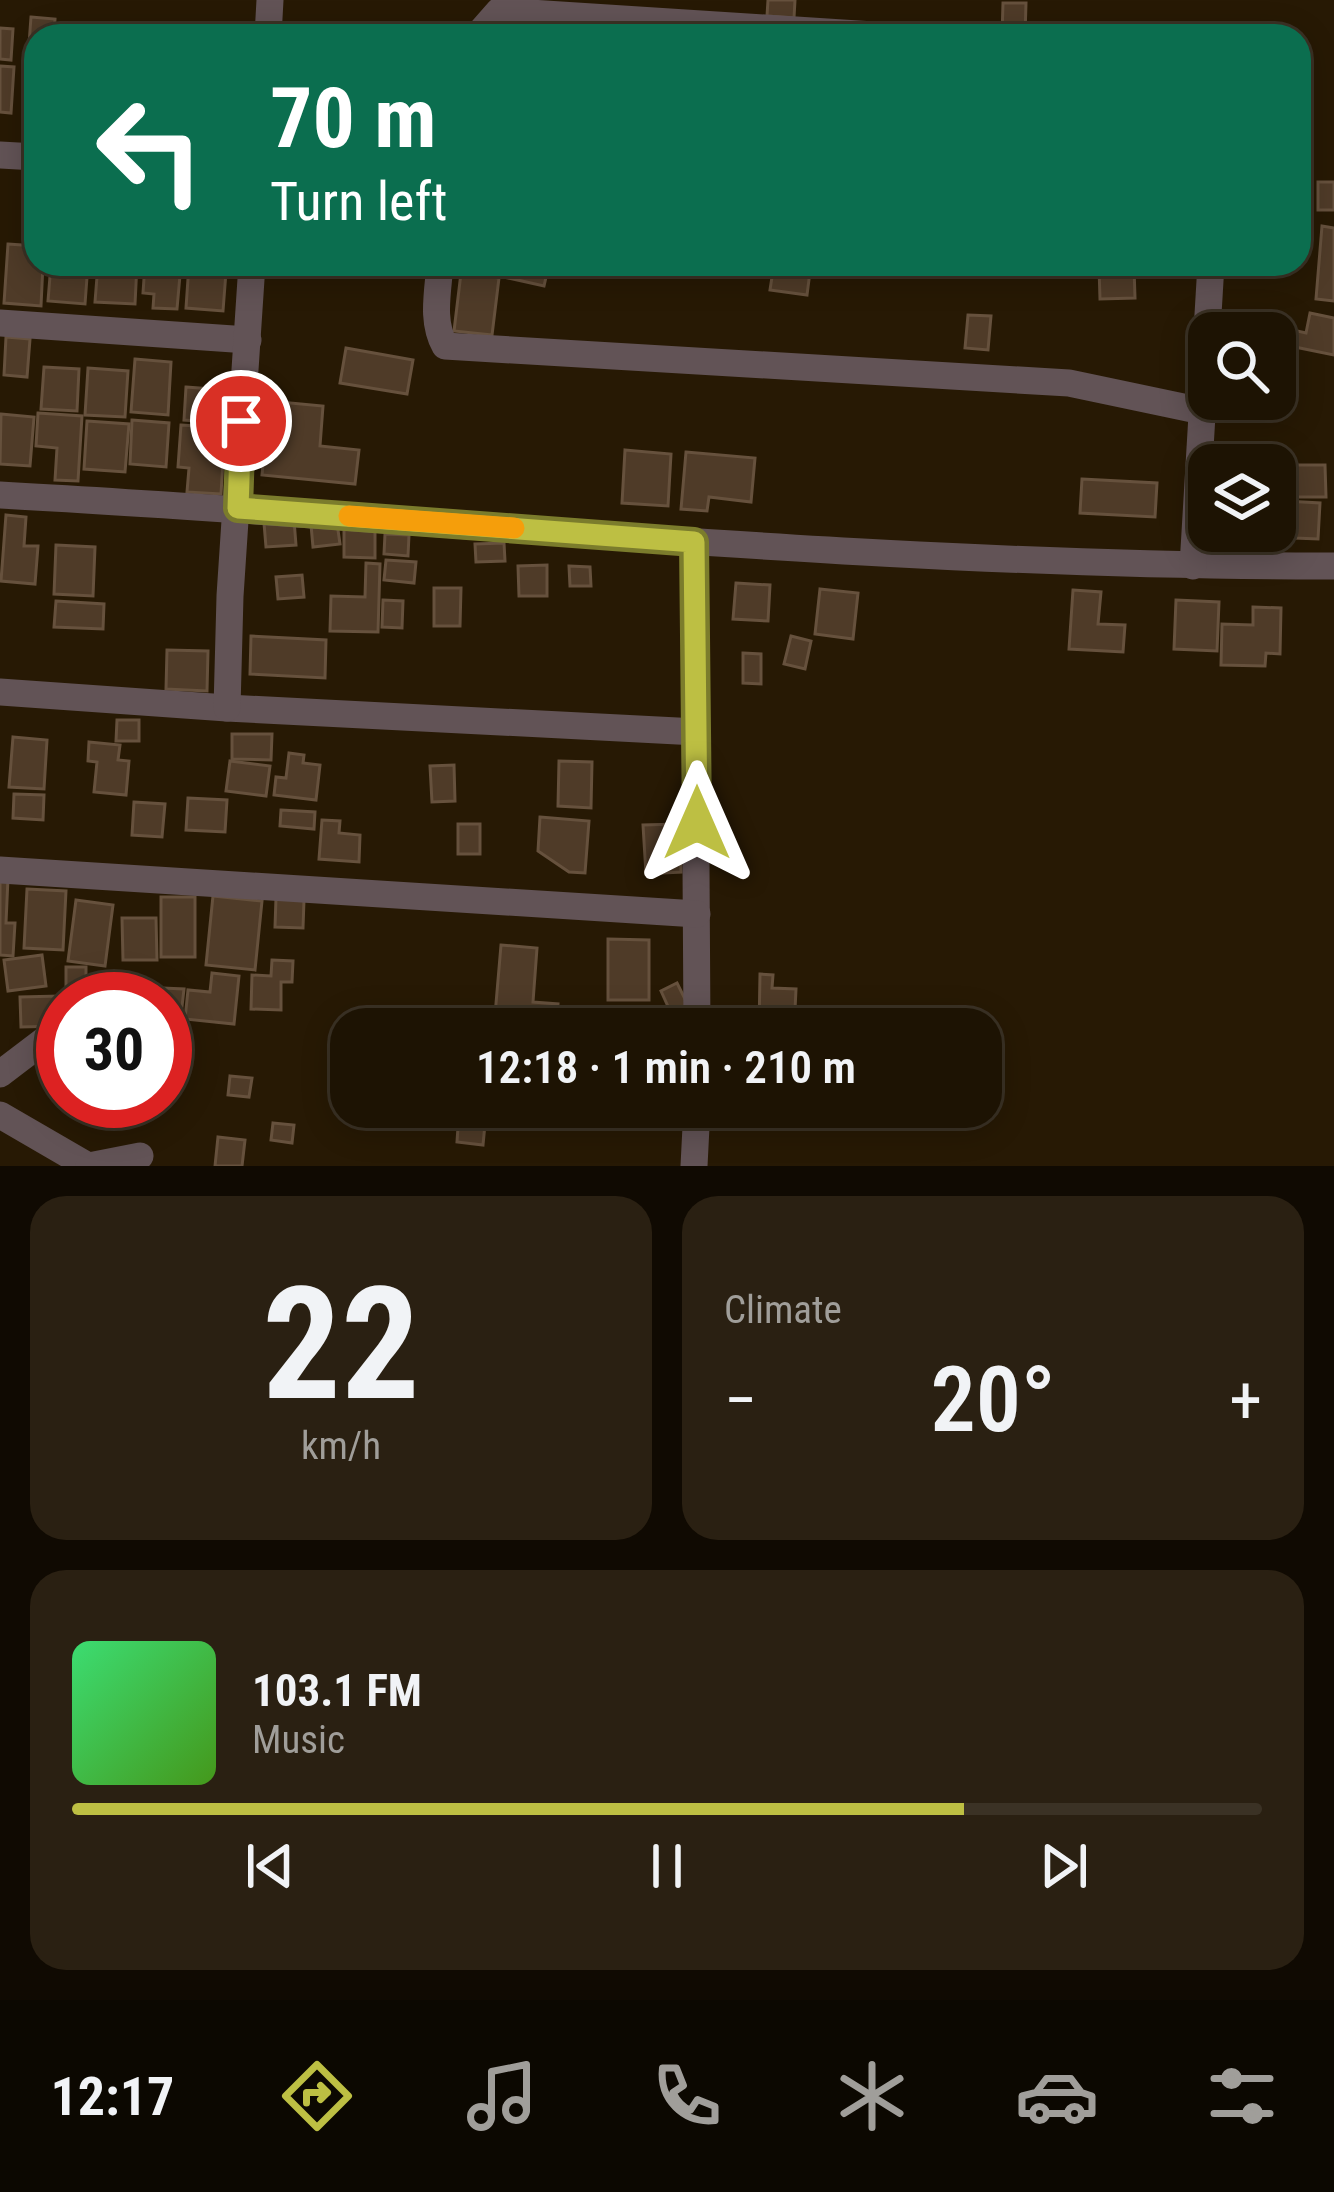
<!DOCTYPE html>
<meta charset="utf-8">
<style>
body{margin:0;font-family:"Roboto Condensed",sans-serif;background:#2a2012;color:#f1f3f6;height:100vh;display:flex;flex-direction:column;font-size:45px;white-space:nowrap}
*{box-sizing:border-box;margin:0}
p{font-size:39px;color:#a09e9a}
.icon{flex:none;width:66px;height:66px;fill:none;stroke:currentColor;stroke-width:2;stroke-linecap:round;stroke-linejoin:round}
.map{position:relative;height:1166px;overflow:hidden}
.details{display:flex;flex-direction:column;gap:30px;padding:30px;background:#100a02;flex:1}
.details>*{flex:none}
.banner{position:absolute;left:24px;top:24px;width:1287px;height:252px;border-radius:36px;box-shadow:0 6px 30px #0003,0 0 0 3px #3b3225;background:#0b6e4f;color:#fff;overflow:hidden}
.fabs{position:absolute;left:1188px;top:312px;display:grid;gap:24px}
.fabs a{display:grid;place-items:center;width:108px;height:108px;border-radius:24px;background:#1d1303;box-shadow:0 6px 30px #0003,0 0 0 3px #3b3225;font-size:60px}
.speed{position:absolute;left:36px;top:972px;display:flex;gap:24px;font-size:60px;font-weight:700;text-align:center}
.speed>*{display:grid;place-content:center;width:156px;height:156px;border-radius:50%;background:#1d1303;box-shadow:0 6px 30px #0003,0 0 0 3px #3b3225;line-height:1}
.speed .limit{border:18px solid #d22;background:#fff;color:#111}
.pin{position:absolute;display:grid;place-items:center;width:102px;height:102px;color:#fff;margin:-51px;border:6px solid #fff;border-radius:50%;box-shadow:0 3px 12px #0007}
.me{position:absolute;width:132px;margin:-66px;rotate:0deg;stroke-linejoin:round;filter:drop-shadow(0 0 9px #0008)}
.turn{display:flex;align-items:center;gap:42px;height:252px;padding:0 48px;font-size:54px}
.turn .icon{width:156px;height:156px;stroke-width:2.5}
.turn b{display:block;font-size:84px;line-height:102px}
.big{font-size:90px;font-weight:600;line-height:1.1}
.details .widget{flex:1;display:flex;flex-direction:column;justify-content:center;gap:18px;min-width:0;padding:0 42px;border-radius:36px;background:#2a2012}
.details .dial{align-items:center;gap:0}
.dial b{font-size:156px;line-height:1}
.song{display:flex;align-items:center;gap:36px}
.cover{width:144px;height:144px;border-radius:18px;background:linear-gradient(135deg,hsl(140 70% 55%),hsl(100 70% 35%))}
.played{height:12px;border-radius:6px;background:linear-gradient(90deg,#bdbf43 75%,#3b3225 75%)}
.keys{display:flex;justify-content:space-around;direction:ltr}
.heat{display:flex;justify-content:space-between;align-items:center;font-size:66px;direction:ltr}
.details .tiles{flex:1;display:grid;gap:30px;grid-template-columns:1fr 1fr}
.widget:last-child{grid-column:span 2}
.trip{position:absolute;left:330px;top:1008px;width:672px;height:120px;border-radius:36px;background:#1d1303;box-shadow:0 6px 30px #0003,0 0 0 3px #3b3225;font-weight:600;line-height:120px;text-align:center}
.tab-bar{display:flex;height:192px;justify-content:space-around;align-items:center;background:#0c0801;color:#a09e9a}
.tab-bar .icon{width:84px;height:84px}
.tab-bar .active{color:#bdbf43}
.tab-bar b{font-size:54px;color:#f1f3f6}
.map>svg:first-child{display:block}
.building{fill:#4f3b28;stroke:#66513d;stroke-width:3}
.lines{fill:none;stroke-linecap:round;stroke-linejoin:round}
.minor{stroke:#625356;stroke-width:27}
.route-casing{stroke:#7b7c2c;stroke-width:30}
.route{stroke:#bdbf43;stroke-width:21}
.slow{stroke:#f59e0b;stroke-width:21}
</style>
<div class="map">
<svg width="1334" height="1166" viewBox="0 0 1334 1166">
<rect width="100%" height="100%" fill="#271904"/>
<g class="building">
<polygon points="768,0 795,0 794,18 767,16"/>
<polygon points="1003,3 1026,3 1025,36 1002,36"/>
<polygon points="31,17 55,19 54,36 36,36 36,58 28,58"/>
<polygon points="0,28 13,29 11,60 0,59"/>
<polygon points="0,66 14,67 11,113 0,112"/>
<rect x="1318" y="182" width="16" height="28"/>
<polygon points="1322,226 1334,228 1334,301 1316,299"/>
<polygon points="8,244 36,246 36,264 43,264 41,306 4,303"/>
<polygon points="51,264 88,264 85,304 48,301"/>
<polygon points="98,264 137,264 135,304 95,302"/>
<polygon points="145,264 181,264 177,309 153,308 154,294 143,293"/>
<polygon points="189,264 235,264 234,273 226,272 223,311 186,308"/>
<polygon points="507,264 549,264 544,286 504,277"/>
<polygon points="774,264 811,264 807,295 770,290"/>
<polygon points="1099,267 1134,267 1135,298 1100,299"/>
<polygon points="461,273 499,278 492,335 454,331"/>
<polygon points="1310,313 1334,318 1334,355 1290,346 1293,330 1306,333"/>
<polygon points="968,315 991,316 988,350 965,348"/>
<polygon points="1229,316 1262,319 1261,333 1227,333"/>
<polygon points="6,337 30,339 27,377 4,375"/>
<polygon points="346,348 413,360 407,394 340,383"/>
<polygon points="135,359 171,362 168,415 131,412"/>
<polygon points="44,367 79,369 77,411 41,409"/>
<polygon points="88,368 128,371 125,417 85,415"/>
<polygon points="186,387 225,390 223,423 184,420"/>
<polygon points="269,401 323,406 320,446 359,450 355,484 262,475"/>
<polygon points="38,413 82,416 78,481 55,480 57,448 36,446"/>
<polygon points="1,414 34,417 30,466 0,464"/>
<polygon points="132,420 169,423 166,467 130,464"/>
<polygon points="87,421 129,424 125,472 84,469"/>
<polygon points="181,425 225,428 221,494 187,492 189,468 178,467"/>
<polygon points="625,450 671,454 668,506 622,503"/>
<polygon points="686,452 755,458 751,502 709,497 707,511 681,509"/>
<polygon points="1296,465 1325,465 1326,497 1297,497"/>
<polygon points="1082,479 1157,483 1155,517 1080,513"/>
<polygon points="1285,501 1320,503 1318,539 1295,538 1296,523 1284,522"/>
<polygon points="6,515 26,517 24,546 38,546 35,584 1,581"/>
<polygon points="294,520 296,545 266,547 264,523"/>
<polygon points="337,523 340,544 313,547 311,525"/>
<polygon points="344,528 375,528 375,558 344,557"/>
<polygon points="385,534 409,535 408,556 384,554"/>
<polygon points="504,543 505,561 476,562 475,544"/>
<polygon points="56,545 95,547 93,596 54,594"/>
<polygon points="386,560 416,562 414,583 384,580"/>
<polygon points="366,563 380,564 378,632 330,631 331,596 365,597"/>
<polygon points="547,565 547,596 519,596 518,566"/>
<polygon points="569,566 590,567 591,586 570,586"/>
<polygon points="302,575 304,597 278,599 276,577"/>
<polygon points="736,583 770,585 768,621 733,619"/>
<polygon points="434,588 461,588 460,626 434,626"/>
<polygon points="820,589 858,593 853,639 815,634"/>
<polygon points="1073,590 1101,592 1098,624 1125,625 1123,652 1069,649"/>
<polygon points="383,600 403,601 402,628 382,627"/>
<polygon points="1176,600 1219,602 1217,651 1174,649"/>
<polygon points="56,601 104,604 103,629 54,627"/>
<polygon points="1253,607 1281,608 1280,654 1266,653 1265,666 1221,665 1222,624 1253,625"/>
<polygon points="251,636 326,640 325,678 250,674"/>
<polygon points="791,636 811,641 805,669 784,664"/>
<polygon points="167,650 208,651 207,691 166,689"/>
<polygon points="743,653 761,654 761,684 743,683"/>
<polygon points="117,720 139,720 139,741 116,741"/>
<polygon points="232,734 272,734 271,760 232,759"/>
<polygon points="13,737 47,740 44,789 9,787"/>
<polygon points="89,742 120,745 118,760 129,761 126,795 94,792 97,762 88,761"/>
<polygon points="289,753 304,755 303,763 320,765 316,800 274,795 276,777 286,778"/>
<polygon points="230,761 270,766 266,796 226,791"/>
<polygon points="559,761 592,762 591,808 558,806"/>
<polygon points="454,765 455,801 432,802 430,766"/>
<polygon points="14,794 44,795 43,820 13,818"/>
<polygon points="188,798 227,800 225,832 186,830"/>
<polygon points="134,802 165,804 162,837 132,835"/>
<polygon points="281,810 315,812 314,829 280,826"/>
<polygon points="540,817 589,821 585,873 569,872 538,851"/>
<polygon points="322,820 340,821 339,833 360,835 359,862 319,859"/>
<rect x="458" y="824" width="22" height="30"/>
<polygon points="679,824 681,872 646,874 643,825"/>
<polygon points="0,878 8,878 6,923 15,923 13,956 0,955"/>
<polygon points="27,889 66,891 63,950 24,948"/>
<polygon points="213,896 262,901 255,970 206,965"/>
<rect x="161" y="897" width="34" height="60"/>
<polygon points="276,898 304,900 303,928 275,927"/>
<polygon points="76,900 113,905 105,966 68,961"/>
<polygon points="122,918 156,918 157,960 123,960"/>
<polygon points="608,939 649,940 649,1000 608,1000"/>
<polygon points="501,945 537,948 533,1002 558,1004 556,1029 494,1027"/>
<polygon points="42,955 46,986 8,991 4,960"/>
<polygon points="272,960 293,961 292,982 281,982 281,1010 251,1009 252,975 271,976"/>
<rect x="66" y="967" width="20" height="32"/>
<polygon points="212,973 239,976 234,1024 185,1019 188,990 210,992"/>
<polygon points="760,974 773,975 772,988 796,989 795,1010 777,1009 776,1029 759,1029"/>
<polygon points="123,981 155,984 153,999 121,999"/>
<polygon points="677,983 688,1005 671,1013 661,991"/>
<polygon points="162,988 184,989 181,1015 165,1013"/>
<polygon points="60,996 61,1026 21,1027 20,997"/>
<polygon points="230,1076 252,1078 249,1097 228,1095"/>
<polygon points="459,1112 486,1114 483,1145 457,1142"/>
<polygon points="273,1123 294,1125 292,1143 271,1140"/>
<polygon points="218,1137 245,1140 242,1166 215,1166"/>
</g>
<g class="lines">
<g class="minor">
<polyline points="268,36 270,0"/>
<polyline points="477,36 499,11 889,36"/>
<polyline points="0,155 36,157"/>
<path d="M440 264C438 292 431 321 445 346L1069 383 1202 411"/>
<polyline points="0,323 248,340"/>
<path d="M0 495C444 519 889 567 1334 566"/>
<polyline points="694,542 697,1029"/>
<polyline points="1193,566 1211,264"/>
<polyline points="0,692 227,708 697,732"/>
<polyline points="227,708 230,596 252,264"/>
<polyline points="0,870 697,914"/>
<polyline points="0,1074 46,1039 63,1036"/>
<polyline points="0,1115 88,1166"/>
<polyline points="89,1166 140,1156"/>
<polyline points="694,1166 697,1107"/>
</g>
</g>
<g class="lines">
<g class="route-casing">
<polyline id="route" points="241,421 238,508 694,542 697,823"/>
</g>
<use href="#route" class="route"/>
<polyline class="slow" points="349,516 514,528"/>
</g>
</svg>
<div class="fabs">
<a><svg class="icon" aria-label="search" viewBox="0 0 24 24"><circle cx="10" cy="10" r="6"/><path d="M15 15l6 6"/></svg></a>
<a><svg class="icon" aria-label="layers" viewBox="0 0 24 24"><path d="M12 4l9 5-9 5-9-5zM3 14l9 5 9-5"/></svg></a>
</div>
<div class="speed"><div class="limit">30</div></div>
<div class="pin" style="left:241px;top:421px;background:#d93025"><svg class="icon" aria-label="arrive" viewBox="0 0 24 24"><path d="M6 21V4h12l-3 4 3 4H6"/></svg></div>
<svg class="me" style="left:697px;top:823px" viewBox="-20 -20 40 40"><path d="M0-17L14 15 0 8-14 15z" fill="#bdbf43" stroke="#fff" stroke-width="4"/></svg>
<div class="trip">12:18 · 1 min · 210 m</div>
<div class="banner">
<div class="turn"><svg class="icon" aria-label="left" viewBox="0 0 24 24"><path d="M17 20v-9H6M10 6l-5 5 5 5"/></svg><div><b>70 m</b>Turn left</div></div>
</div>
</div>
<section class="details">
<div class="tiles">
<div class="widget dial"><b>22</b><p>km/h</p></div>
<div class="widget"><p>Climate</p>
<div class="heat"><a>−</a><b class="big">20°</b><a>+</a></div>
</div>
<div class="widget">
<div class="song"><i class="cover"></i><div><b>103.1 FM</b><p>Music</p></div></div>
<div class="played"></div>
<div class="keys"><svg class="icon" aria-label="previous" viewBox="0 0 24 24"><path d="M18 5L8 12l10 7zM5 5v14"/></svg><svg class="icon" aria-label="pause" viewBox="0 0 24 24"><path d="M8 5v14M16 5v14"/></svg><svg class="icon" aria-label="next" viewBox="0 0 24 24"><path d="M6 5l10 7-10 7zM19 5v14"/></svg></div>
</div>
</div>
</section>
<nav class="tab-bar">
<b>12:17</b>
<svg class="icon active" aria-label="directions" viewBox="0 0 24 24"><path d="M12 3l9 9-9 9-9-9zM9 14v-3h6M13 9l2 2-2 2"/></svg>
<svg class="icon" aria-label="music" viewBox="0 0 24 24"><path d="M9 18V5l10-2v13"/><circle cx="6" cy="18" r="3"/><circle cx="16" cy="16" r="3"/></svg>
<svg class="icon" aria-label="phone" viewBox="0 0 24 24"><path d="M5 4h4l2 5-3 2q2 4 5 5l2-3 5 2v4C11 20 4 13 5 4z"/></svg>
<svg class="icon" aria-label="climate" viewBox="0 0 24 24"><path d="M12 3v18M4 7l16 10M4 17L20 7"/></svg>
<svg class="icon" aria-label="car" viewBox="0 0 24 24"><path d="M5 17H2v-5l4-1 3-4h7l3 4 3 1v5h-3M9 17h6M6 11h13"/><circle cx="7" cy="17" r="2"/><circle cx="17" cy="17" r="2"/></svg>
<svg class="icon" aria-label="filters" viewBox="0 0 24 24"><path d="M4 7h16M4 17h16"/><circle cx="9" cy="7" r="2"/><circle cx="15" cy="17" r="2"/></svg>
</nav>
